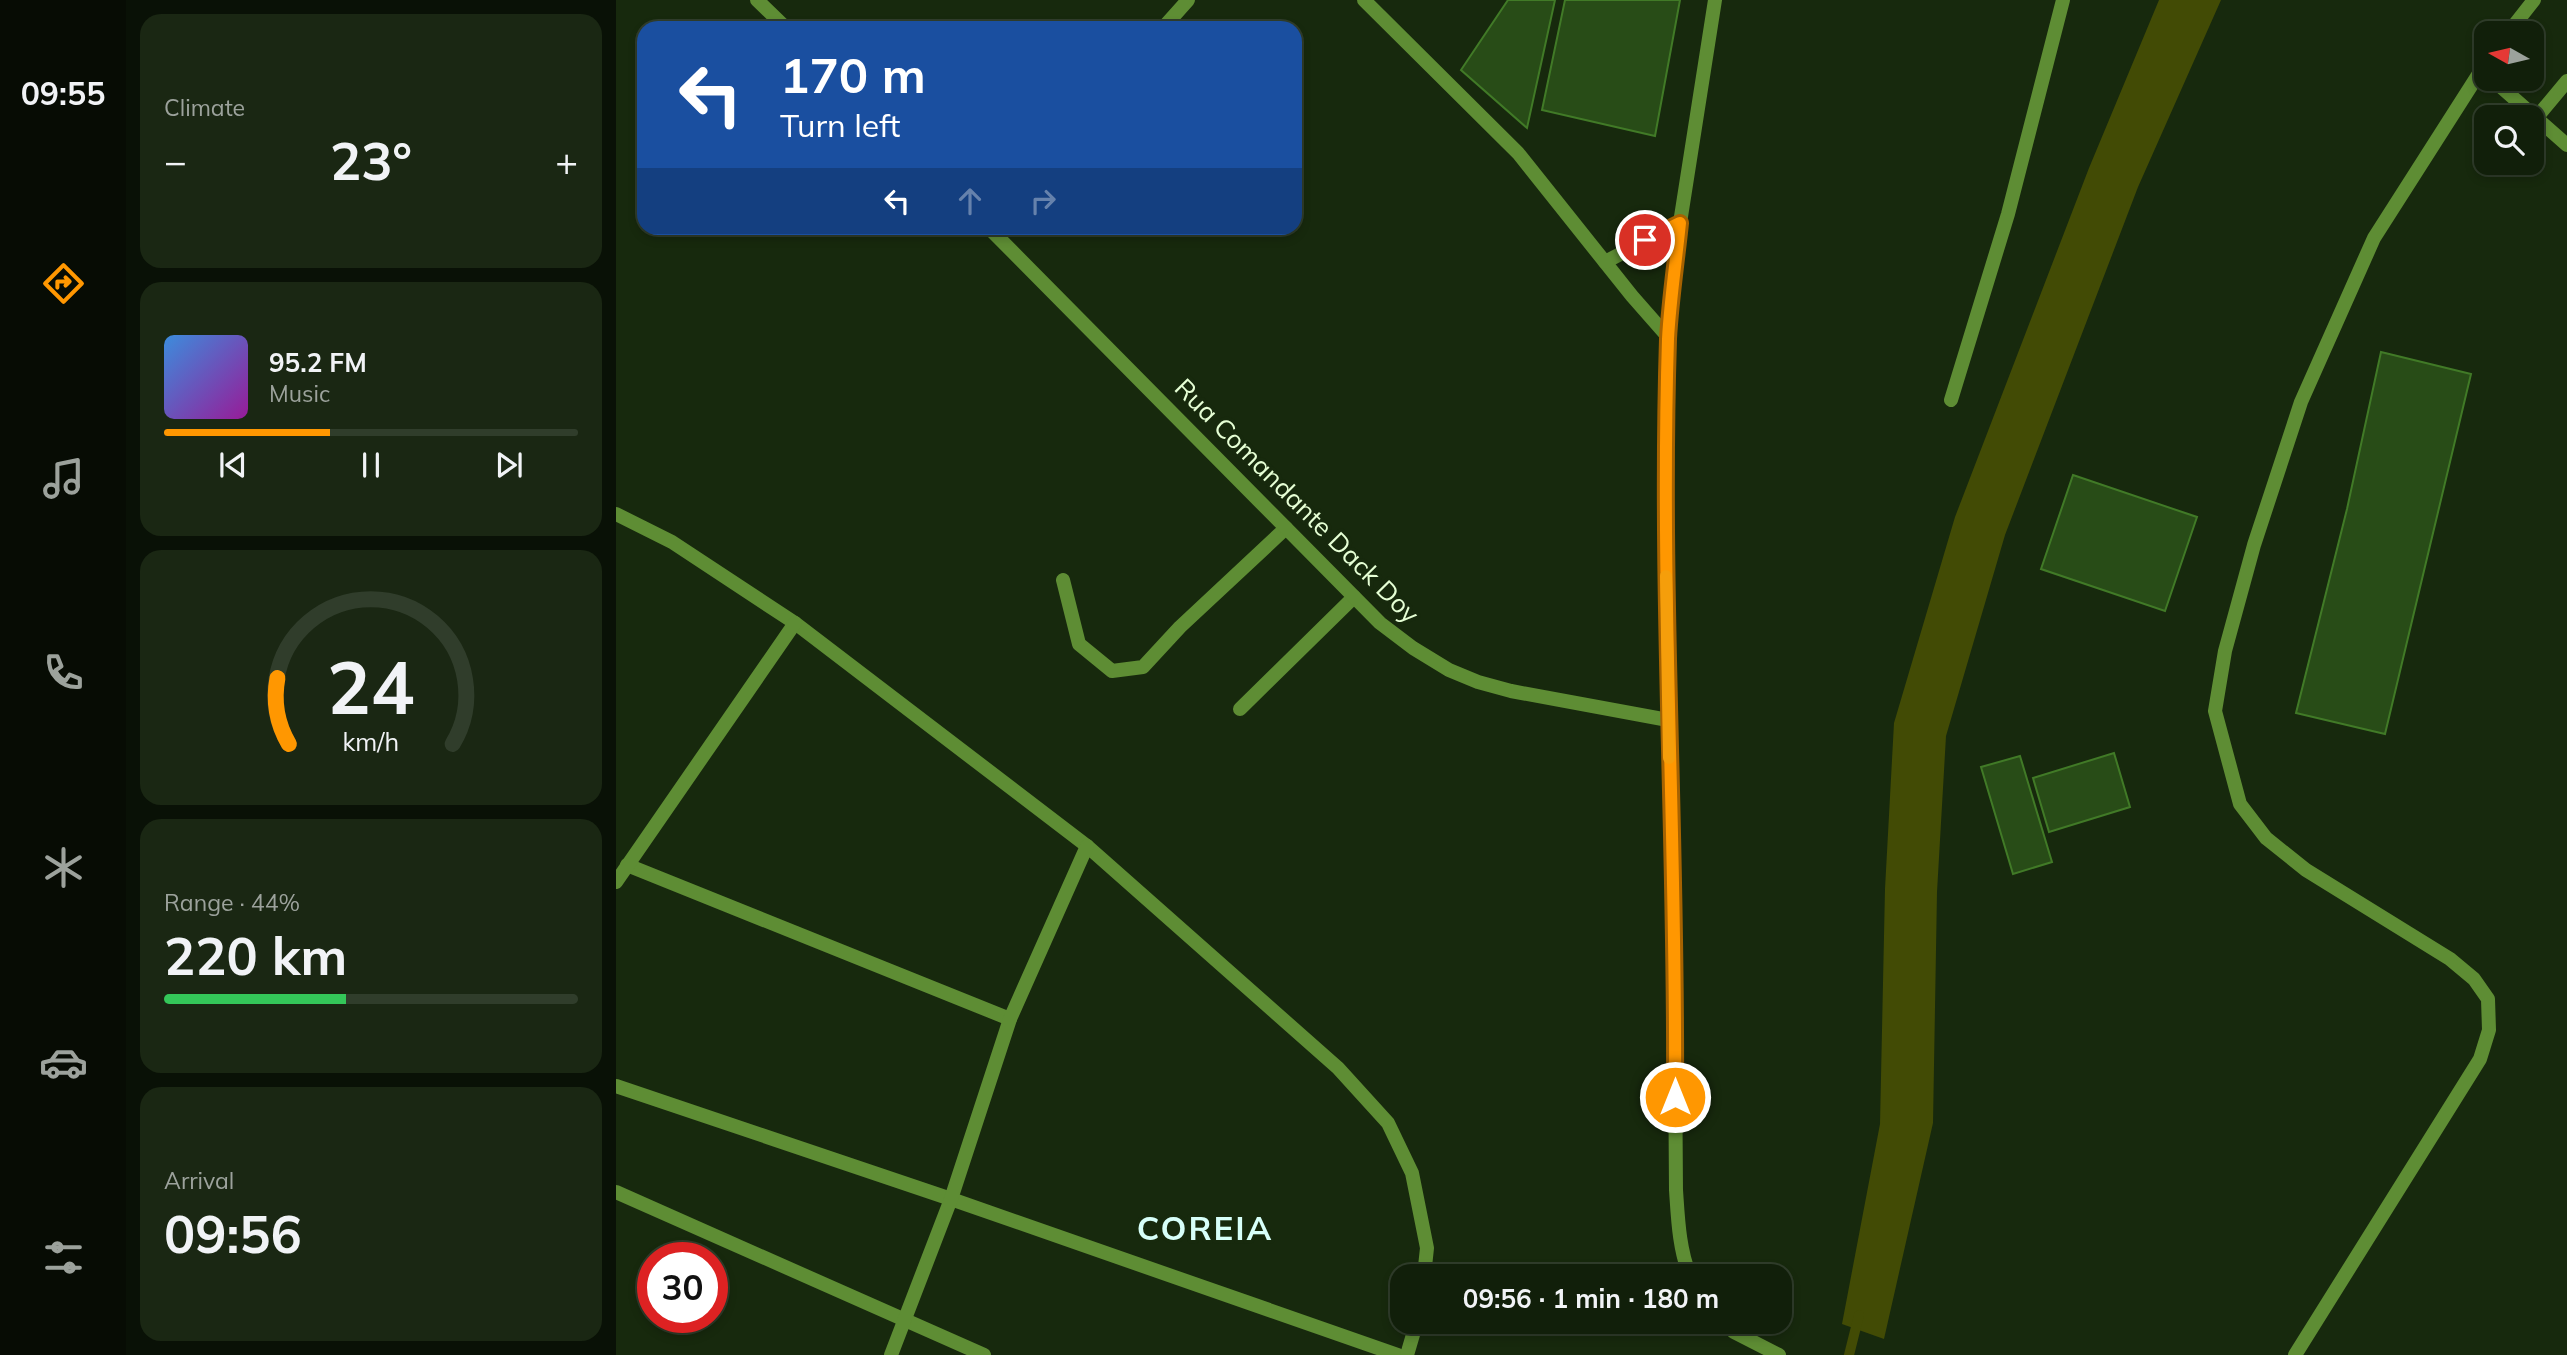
<!DOCTYPE html>
<meta charset="utf-8">
<style>
body{margin:0;font-family:Mulish,sans-serif;background:#1a2713;color:#f1f3f6;height:100vh;display:flex;flex-direction:column;font-size:26px;white-space:nowrap}
*{box-sizing:border-box;margin:0}
p{font-size:23px;color:#9ca29c}
.icon{flex:none;width:38px;height:38px;fill:none;stroke:currentColor;stroke-width:2;stroke-linecap:round;stroke-linejoin:round}
.map{position:relative;flex:1;overflow:hidden}
.details{display:flex;flex-direction:column;gap:14px;padding:14px;background:#091106;width:490px}
.details>*{flex:none}
.hud{position:absolute;left:21px;top:21px;width:665px;height:214px;border-radius:21px;box-shadow:0 4px 10px #0003,0 0 0 2px #303d2b;background:#1a4fa0;color:#fff;overflow:hidden}
.needle{width:46px;rotate:278deg}
.controls{position:absolute;left:1858px;top:21px;display:grid;gap:14px}
.controls a{display:grid;place-items:center;width:70px;height:70px;border-radius:14px;background:#111f0a;box-shadow:0 4px 10px #0003,0 0 0 2px #303d2b;font-size:35px}
.speed{position:absolute;left:21px;top:1242px;display:flex;gap:14px;font-size:35px;font-weight:700;text-align:center}
.speed>*{display:grid;place-content:center;width:91px;height:91px;border-radius:50%;background:#111f0a;box-shadow:0 4px 10px #0003,0 0 0 2px #303d2b;line-height:1}
.speed .limit{border:10px solid #d22;background:#fff;color:#111}
.pin{position:absolute;display:grid;place-items:center;width:60px;height:60px;color:#fff;margin:-30px;border:4px solid #fff;border-radius:50%;box-shadow:0 2px 7px #0007}
.me{position:absolute;width:77px;margin:-38px;rotate:0deg;stroke-linejoin:round;filter:drop-shadow(0 0 5px #0008)}
.turn{display:flex;align-items:center;gap:24px;height:147px;padding:0 28px;font-size:32px}
.turn .icon{width:91px;height:91px;stroke-width:2.5}
.turn b{display:block;font-size:49px;line-height:60px}
.lanes{display:flex;align-items:center;height:66px;padding:0 28px;background:#0003;justify-content:center;gap:35px;direction:ltr}
.lanes .off{opacity:.35}
.big{font-size:52px;font-weight:700;line-height:1.1}
.details .tile{flex:1;display:flex;flex-direction:column;justify-content:center;gap:10px;min-width:0;padding:0 24px;border-radius:21px;background:#1a2713}
.details .dial{align-items:center;gap:0}
.dial svg{height:182px;overflow:visible;fill:none;stroke:#303d2b;stroke-width:7;stroke-linecap:round;text-anchor:middle}
.dial text{fill:#f1f3f6;stroke:none}
.song{display:flex;align-items:center;gap:21px}
.cover{width:84px;height:84px;border-radius:10px;background:linear-gradient(135deg,hsl(210 70% 55%),hsl(300 70% 35%))}
.played{height:7px;border-radius:4px;background:linear-gradient(90deg,#ff9701 40%,#303d2b 40%)}
.keys{display:flex;justify-content:space-around;direction:ltr}
.heat{display:flex;justify-content:space-between;align-items:center;font-size:38px;direction:ltr}
.charge{height:10px;border-radius:5px;background:linear-gradient(90deg,#34c759 44%,#303d2b 0)}
.trip{position:absolute;left:774px;top:1264px;width:402px;height:70px;border-radius:21px;background:#111f0a;box-shadow:0 4px 10px #0003,0 0 0 2px #303d2b;font-weight:700;line-height:70px;text-align:center}
main{display:flex;flex:1;min-height:0}
.tab-bar{display:flex;flex-direction:column;width:126px;justify-content:space-around;align-items:center;background:#070c04;color:#9ca29c}
.tab-bar .icon{width:49px;height:49px}
.tab-bar .on{color:#ff9701}
.tab-bar b{font-size:32px;color:#f1f3f6}
.map>svg:first-child{display:block}
.water{fill:#424b05}
.lines{fill:none;stroke-linecap:round;stroke-linejoin:round}
.stream{stroke:#424b05;stroke-width:10}
.building{fill:#284c17;stroke:#417a27;stroke-width:2}
.lane{stroke:#5e8d34;stroke-width:14}
.street{stroke:#5e8d34;stroke-width:14}
.route-casing{stroke:#a66201;stroke-width:18}
.route{stroke:#ff9701;stroke-width:12}
.slow{stroke:#f59e0b;stroke-width:12}
.labels{text-anchor:middle;stroke-width:7;stroke-linejoin:round;paint-order:stroke}
.street-label{font-size:26px;fill:#e6ffd5;stroke:#17290d}
.district-label{font-size:33px;font-weight:bold;letter-spacing:2px;fill:#d7fff9;stroke:#17290d}
</style>
<main>
<nav class="tab-bar">
<b>09:55</b>
<svg class="icon on" aria-label="directions" viewBox="0 0 24 24"><path d="M12 3l9 9-9 9-9-9zM9 14v-3h6M13 9l2 2-2 2"/></svg>
<svg class="icon" aria-label="music" viewBox="0 0 24 24"><path d="M9 18V5l10-2v13"/><circle cx="6" cy="18" r="3"/><circle cx="16" cy="16" r="3"/></svg>
<svg class="icon" aria-label="phone" viewBox="0 0 24 24"><path d="M5 4h4l2 5-3 2q2 4 5 5l2-3 5 2v4C11 20 4 13 5 4z"/></svg>
<svg class="icon" aria-label="climate" viewBox="0 0 24 24"><path d="M12 3v18M4 7l16 10M4 17L20 7"/></svg>
<svg class="icon" aria-label="car" viewBox="0 0 24 24"><path d="M5 17H2v-5l4-1 3-4h7l3 4 3 1v5h-3M9 17h6M6 11h13"/><circle cx="7" cy="17" r="2"/><circle cx="17" cy="17" r="2"/></svg>
<svg class="icon" aria-label="filters" viewBox="0 0 24 24"><path d="M4 7h16M4 17h16"/><circle cx="9" cy="7" r="2"/><circle cx="15" cy="17" r="2"/></svg>
</nav>
<section class="details">
<div class="tile"><p>Climate</p>
<div class="heat"><a>−</a><b class="big">23°</b><a>+</a></div>
</div>
<div class="tile">
<div class="song"><i class="cover"></i><div><b>95.2 FM</b><p>Music</p></div></div>
<div class="played"></div>
<div class="keys"><svg class="icon" aria-label="previous" viewBox="0 0 24 24"><path d="M18 5L8 12l10 7zM5 5v14"/></svg><svg class="icon" aria-label="pause" viewBox="0 0 24 24"><path d="M8 5v14M16 5v14"/></svg><svg class="icon" aria-label="next" viewBox="0 0 24 24"><path d="M6 5l10 7-10 7zM19 5v14"/></svg></div>
</div>
<div class="tile dial"><svg viewBox="0 0 100 80">
<path d="M14 69A42 42 0 1 1 86 69"/>
<path d="M14 69A42 42 0 0 1 9 40" stroke="#ff9701"/>
<text x="50" y="56" font-size="32" font-weight="700">24</text>
<text x="50" y="72" font-size="11">km/h</text>
</svg></div>
<div class="tile"><p>Range · 44%</p><b class="big">220 km</b><div class="charge"></div></div>
<div class="tile"><p>Arrival</p><b class="big">09:56</b></div>
</section>
<div class="map">
<svg width="1951" height="1355" viewBox="0 0 1951 1355">
<rect width="100%" height="100%" fill="#17290d"/>
<polygon class="water" points="1543,0 1605,0 1522,187 1389,535 1330,736 1321,892 1317,1123 1268,1339 1226,1324 1264,1124 1269,889 1278,723 1339,517 1473,168"/>
<g class="lines">
<polyline class="stream" points="1233,1355 1243,1315"/>
</g>
<g class="building">
<polygon points="892,0 939,0 911,128 845,70"/>
<polygon points="949,0 1064,0 1039,136 926,110"/>
<polygon points="1765,352 1855,374 1769,734 1680,713 1731,509"/>
<polygon points="1457,475 1581,517 1549,611 1425,569"/>
<polygon points="1498,753 1514,807 1433,832 1417,778"/>
<polygon points="1404,756 1436,862 1397,874 1365,767"/>
</g>
<g class="lines">
<g class="lane">
<polyline points="1876,79 1951,145"/>
<polyline points="1921,117 1951,81"/>
<polyline points="447,580 463,644 496,671 527,667 564,627 670,528"/>
<polyline points="624,709 738,597"/>
</g>
<g class="street">
<polyline points="141,0 170,28"/>
<polyline points="748,0 902,153 1016,296 1052,337"/>
<polyline points="547,28 572,0"/>
<polyline points="1892,33 1918,0"/>
<polyline points="373,228 764,623 797,648 833,670 862,682 895,691 1052,720"/>
<polyline points="989,262 1064,223"/>
<polyline points="1335,400 1392,214 1447,0"/>
<polyline points="0,514 56,542 179,623 471,846 722,1068 772,1123 796,1173 811,1248 808,1276"/>
<polyline points="11,865 394,1019"/>
<polyline points="0,882 179,623"/>
<polyline points="0,1086 335,1199 782,1355"/>
<polyline points="0,1192 368,1355"/>
<path d="M1074 1276C1063 1249 1062 1219 1060 1190L1058 911 1052 720 1050 570 1052 337 1064 223 1099 0"/>
<polyline points="1106,1321 1118,1332 1163,1355"/>
<polyline points="275,1355 335,1199 394,1019 471,846"/>
<polyline points="791,1355 801,1321"/>
<polyline points="1679,1355 1864,1059 1873,1030 1872,999 1858,979 1834,959 1690,870 1650,838 1624,804 1599,711 1609,651 1638,545 1685,402 1758,238 1871,61"/>
</g>
</g>
<g class="lines">
<g class="route-casing">
<path id="route" d="M1029 240 1064 223C1060 262 1054 301 1052 339 1044 592 1061 844 1059 1097"/>
</g>
<use href="#route" class="route"/>
<polyline class="slow" points="1050,576 1053,758"/>
</g>
<g class="labels">
<g class="street-label">
<text transform="translate(681 501) rotate(45)" y="9">Rua Comandante Dack Doy</text>
</g>
<g class="district-label">
<text x="589" y="1240">COREIA</text>
</g>
</g>
</svg>
<div class="controls">
<a><svg class="needle" viewBox="-14 -14 28 28"><path d="M0-13l5 13h-10z" fill="#e53935"/><path d="M0 13l5-13h-10z" fill="#9ca29c"/></svg></a>
<a><svg class="icon" aria-label="search" viewBox="0 0 24 24"><circle cx="10" cy="10" r="6"/><path d="M15 15l6 6"/></svg></a>
</div>
<div class="speed"><div class="limit">30</div></div>
<div class="pin" style="left:1029px;top:240px;background:#d93025"><svg class="icon" aria-label="arrive" viewBox="0 0 24 24"><path d="M6 21V4h12l-3 4 3 4H6"/></svg></div>
<svg class="me" style="left:1059px;top:1097px" viewBox="-20 -20 40 40"><circle r="17" fill="#ff9701" stroke="#fff" stroke-width="3"/><path d="M0-11L8 9 0 5-8 9z" fill="#fff"/></svg>
<div class="trip">09:56 · 1 min · 180 m</div>
<div class="hud">
<div class="turn"><svg class="icon" aria-label="left" viewBox="0 0 24 24"><path d="M17 20v-9H6M10 6l-5 5 5 5"/></svg><div><b>170 m</b>Turn left</div></div>
<div class="lanes"><svg class="icon" aria-label="left" viewBox="0 0 24 24"><path d="M17 20v-9H6M10 6l-5 5 5 5"/></svg><svg class="icon off" aria-label="ahead" viewBox="0 0 24 24"><path d="M12 20V5M6 11l6-6 6 6"/></svg><svg class="icon off" aria-label="right" viewBox="0 0 24 24"><path d="M7 20v-9h11M14 6l5 5-5 5"/></svg></div>
</div>
</div>
</main>
